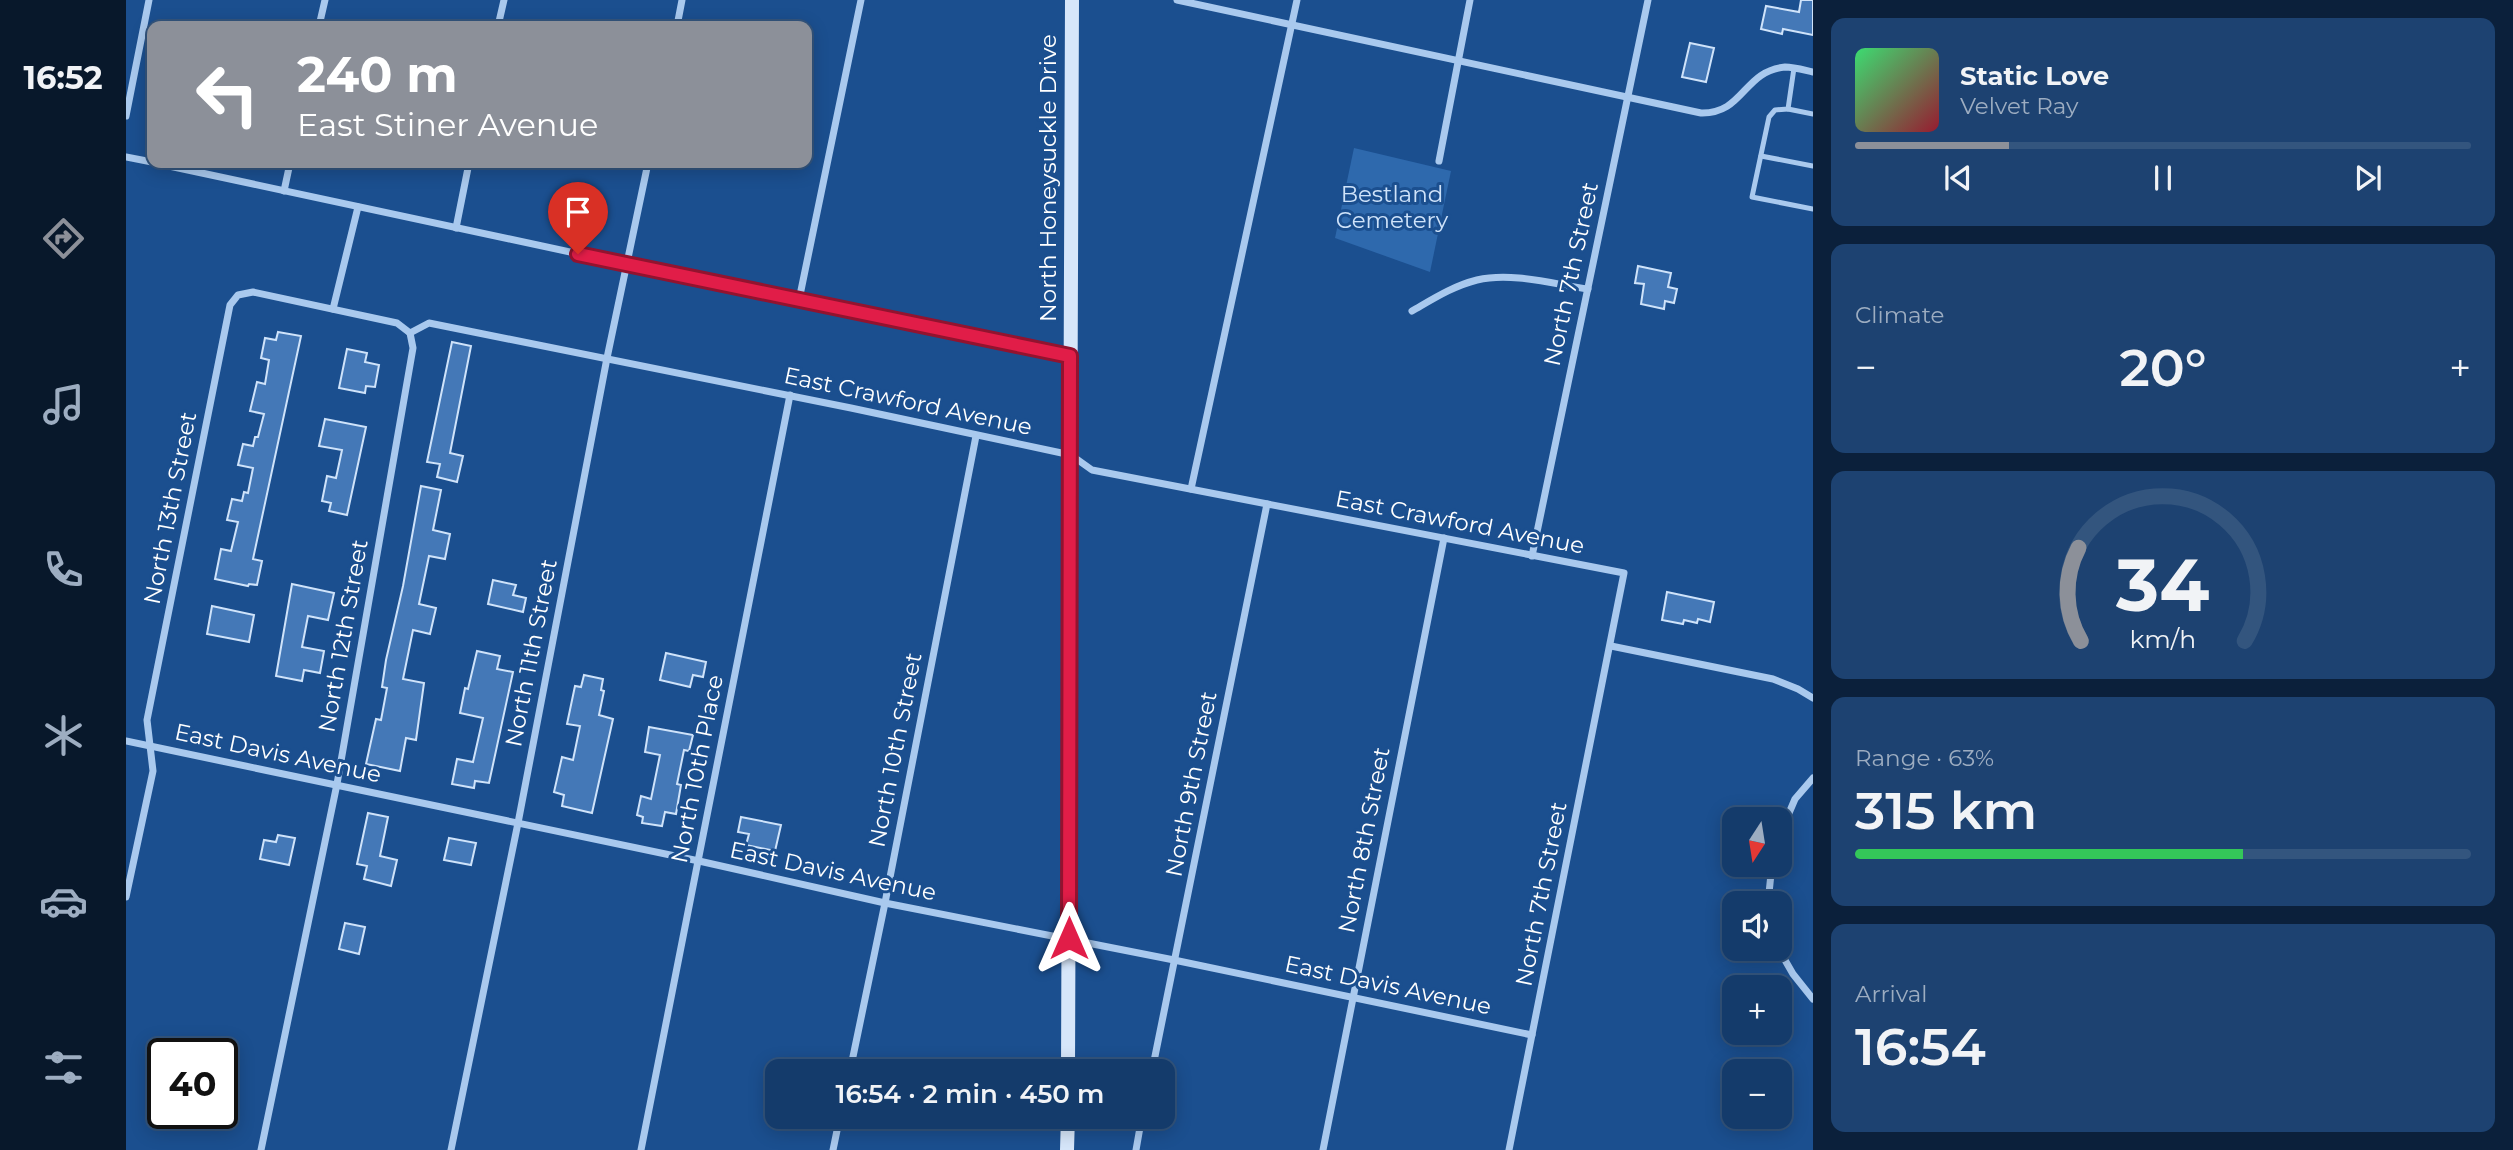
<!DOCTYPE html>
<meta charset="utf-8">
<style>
body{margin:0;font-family:Montserrat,sans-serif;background:#1d4271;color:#f1f3f6;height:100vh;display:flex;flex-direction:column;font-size:26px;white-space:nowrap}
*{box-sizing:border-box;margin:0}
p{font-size:23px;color:#9dadc1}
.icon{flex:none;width:38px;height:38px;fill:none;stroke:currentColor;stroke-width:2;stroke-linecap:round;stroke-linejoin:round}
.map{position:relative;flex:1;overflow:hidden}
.sheet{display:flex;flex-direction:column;gap:18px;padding:18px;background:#0b203b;width:700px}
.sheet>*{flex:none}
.banner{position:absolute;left:21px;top:21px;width:665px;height:147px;border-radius:14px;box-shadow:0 4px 18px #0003,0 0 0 2px #33557e;background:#8c9099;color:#fff;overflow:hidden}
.needle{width:46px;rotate:192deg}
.controls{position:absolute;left:1596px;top:807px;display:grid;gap:14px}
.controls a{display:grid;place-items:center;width:70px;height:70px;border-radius:14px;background:#143b6b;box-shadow:0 4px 18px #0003,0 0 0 2px #33557e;font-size:35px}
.speed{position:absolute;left:21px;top:1038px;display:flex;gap:14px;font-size:35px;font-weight:700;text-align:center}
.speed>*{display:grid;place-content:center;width:91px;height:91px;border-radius:50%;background:#143b6b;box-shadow:0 4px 18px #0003,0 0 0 2px #33557e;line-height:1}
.speed .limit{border:4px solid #111;border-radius:10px;background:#fff;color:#111}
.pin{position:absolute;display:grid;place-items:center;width:60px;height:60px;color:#fff;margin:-72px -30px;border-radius:50% 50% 50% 0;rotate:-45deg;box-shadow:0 0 7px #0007}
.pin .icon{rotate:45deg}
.me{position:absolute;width:77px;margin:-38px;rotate:0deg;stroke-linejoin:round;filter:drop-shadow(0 0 5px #0008)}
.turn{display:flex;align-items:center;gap:24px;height:147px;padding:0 35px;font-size:32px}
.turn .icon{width:91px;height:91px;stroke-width:2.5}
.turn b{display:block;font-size:49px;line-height:60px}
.big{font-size:52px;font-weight:600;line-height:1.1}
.sheet .widget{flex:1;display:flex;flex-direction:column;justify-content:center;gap:10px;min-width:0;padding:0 24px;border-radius:14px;background:#1d4271}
.sheet .dial{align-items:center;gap:0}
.dial svg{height:182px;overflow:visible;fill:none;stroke:#33557e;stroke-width:7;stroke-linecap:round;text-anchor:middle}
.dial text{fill:#f1f3f6;stroke:none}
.song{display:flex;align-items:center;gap:21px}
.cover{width:84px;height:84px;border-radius:10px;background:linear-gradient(135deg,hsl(140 70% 55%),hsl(350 70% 35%))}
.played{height:7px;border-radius:4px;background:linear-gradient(90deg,#8c9099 25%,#33557e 25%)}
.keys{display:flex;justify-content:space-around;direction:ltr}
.heat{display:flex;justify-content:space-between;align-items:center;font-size:38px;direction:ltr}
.charge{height:10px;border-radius:5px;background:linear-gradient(90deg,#34c759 63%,#33557e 0)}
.trip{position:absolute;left:639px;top:1059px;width:410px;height:70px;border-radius:14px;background:#143b6b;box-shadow:0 4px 18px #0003,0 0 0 2px #33557e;font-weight:600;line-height:70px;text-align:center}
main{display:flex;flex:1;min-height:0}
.tab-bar{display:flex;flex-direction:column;width:126px;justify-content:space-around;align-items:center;background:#08182b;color:#9dadc1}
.tab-bar .icon{width:49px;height:49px}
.tab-bar .current{color:#8c9099}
.tab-bar b{font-size:32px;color:#f1f3f6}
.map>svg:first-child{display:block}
.green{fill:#2e69ad}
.building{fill:#4478b7;stroke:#cfe3fa;stroke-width:2}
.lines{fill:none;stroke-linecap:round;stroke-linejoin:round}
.lane{stroke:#a9c9ee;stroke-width:5}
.street{stroke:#a9c9ee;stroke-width:7}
.secondary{stroke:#d6e6fa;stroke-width:14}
.route-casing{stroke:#92132f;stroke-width:18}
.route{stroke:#e11d48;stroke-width:12}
.labels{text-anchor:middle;stroke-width:6;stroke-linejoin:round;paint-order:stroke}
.street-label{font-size:23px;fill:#fff;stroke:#1b4f8f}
.park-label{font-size:23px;fill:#cfe3fa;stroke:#1b4f8f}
</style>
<main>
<nav class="tab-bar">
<b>16:52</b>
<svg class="icon current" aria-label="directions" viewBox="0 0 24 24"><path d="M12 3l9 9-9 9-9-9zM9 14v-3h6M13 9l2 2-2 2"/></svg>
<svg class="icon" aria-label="music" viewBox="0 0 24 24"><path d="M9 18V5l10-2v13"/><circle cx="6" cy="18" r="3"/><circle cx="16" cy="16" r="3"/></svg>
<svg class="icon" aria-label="phone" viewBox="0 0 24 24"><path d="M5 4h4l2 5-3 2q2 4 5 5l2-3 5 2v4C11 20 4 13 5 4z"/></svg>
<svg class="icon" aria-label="climate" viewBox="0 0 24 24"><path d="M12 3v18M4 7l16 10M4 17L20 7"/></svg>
<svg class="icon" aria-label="car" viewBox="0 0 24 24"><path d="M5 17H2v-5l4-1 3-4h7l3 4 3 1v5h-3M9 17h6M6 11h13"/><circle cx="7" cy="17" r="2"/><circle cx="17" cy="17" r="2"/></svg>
<svg class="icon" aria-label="filters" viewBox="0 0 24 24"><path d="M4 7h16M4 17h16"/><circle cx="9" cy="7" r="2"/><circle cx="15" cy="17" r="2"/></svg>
</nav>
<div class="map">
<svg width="1687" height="1150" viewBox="0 0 1687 1150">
<rect width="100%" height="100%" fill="#1b4f8f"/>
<polygon class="green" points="1228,148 1325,171 1304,272 1209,238"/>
<g class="building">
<polygon points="1675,0 1687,0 1687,35 1657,29 1656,34 1635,29 1640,6 1673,12"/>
<polygon points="1564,43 1588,48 1580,82 1556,77"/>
<polygon points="1512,266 1545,273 1542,287 1551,289 1548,303 1539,301 1538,309 1515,304 1518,284 1509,283"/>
<polygon points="152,332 175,336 127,559 136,561 131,585 123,584 122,586 89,579 95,549 105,551 112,522 101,520 106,499 116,501 118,492 122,493 127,468 112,465 117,444 127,446 129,437 132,437 138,414 124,411 131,382 139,384 143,360 135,358 139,338 150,340"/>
<polygon points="326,342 345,346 324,453 337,456 331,482 311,477 314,464 301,462"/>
<polygon points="221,349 241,353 239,362 253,365 249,387 240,386 239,393 213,388"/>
<polygon points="199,419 240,427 221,515 203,511 205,503 196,501 201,476 210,478 216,450 193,446"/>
<polygon points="295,486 315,490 307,530 324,534 319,559 303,556 293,604 310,608 304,634 287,630 277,679 298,683 290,740 280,738 274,771 240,764 250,719 255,720 261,688 256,687 260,660 277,586"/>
<polygon points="367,580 390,585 387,595 400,598 397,612 362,604"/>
<polygon points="166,584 208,593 202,620 182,616 176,647 198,651 194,673 178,670 176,681 150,676"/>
<polygon points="1541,592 1588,602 1584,622 1572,619 1571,623 1558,620 1557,624 1536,620"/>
<polygon points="86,606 128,615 123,642 81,634"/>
<polygon points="351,651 374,656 371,669 387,672 363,783 349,781 348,788 326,784 331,759 347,762 357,718 334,713 339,688 342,689"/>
<polygon points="540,653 580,662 577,677 567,675 564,687 534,680"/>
<polygon points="458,675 477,679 475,690 478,691 473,715 487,719 466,813 436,806 438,795 428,792 436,757 447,760 454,726 441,724 449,686 455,687"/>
<polygon points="523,727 567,735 563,751 558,750 551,784 555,785 550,814 539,812 536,826 516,823 517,817 511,815 515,796 525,799 534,755 519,752"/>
<polygon points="242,813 262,817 254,856 271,860 265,886 238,879 241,866 231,864"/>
<polygon points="615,817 655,825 649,851 620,845 623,834 612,832"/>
<polygon points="152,835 169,838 163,865 134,859 138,840 150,842"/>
<polygon points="323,838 350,843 345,865 318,860"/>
<polygon points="219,923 239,927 233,954 213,949"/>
</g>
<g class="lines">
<g class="lane">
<polyline points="1668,68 1662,109 1649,110 1643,117 1626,197 1687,209"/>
<polyline points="1662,109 1687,114"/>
<polyline points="1635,156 1687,166"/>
</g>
<g class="street">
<path d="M1051 0 1575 113C1618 114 1617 71 1659 67 1668 67 1678 70 1687 72"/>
<polyline points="193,26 199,0"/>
<polyline points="372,26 378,0"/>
<polyline points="551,26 556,0"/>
<polyline points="0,116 23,0"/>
<polyline points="0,157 26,162"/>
<polyline points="1313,161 1344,0"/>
<polyline points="29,163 500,264 944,356"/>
<polyline points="158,191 164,163"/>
<polyline points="330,228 343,163"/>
<polyline points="673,300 735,0"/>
<polyline points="207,309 232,207"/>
<path d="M1286 311C1307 299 1327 286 1351 280 1386 272 1427 284 1462 289"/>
<polyline points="1065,489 1171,0"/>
<polyline points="1406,556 1522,0"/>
<polyline points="1485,646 1647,679 1672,689 1687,698"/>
<polyline points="0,741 573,861 759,903 1048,960 1406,1035"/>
<polyline points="1654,834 1669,799 1687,778"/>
<polyline points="0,897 27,771 21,720 104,305 112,295 127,292 271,323 284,333 303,323 725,408 945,455 966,470 1498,573 1383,1150"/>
<polyline points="1642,903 1646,864"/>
<polyline points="1652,948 1667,974 1687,999"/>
<polyline points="724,1071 759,903 850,436"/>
<polyline points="1026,1071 1141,504"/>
<polyline points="135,1150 211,784 287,348 284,333"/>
<polyline points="325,1150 392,823 481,358 522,163"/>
<polyline points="515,1150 664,395"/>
<polyline points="707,1150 714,1116"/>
<polyline points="1010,1150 1016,1116"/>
<polyline points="1197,1150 1318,538"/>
</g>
<g class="secondary">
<polyline points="942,1071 946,0"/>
<polyline points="941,1150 942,1116"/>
</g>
</g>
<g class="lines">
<g class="route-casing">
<polyline id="route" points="452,254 944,356 943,938"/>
</g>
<use href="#route" class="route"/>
</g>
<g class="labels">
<g class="street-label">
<text transform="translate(922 178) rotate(-90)" y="8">North Honeysuckle Drive</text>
<text transform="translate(1445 274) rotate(-78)" y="8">North 7th Street</text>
<text transform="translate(782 401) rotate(12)" y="8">East Crawford Avenue</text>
<text transform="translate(44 508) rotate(-79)" y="8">North 13th Street</text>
<text transform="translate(1334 522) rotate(11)" y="8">East Crawford Avenue</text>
<text transform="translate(217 636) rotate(-80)" y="8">North 12th Street</text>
<text transform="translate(405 653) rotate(-79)" y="8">North 11th Street</text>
<text transform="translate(769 750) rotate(-79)" y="8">North 10th Street</text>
<text transform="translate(152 753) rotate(12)" y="8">East Davis Avenue</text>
<text transform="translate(571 769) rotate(-79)" y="8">North 10th Place</text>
<text transform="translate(1065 784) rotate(-79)" y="8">North 9th Street</text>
<text transform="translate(1238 840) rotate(-79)" y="8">North 8th Street</text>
<text transform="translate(707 871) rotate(12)" y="8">East Davis Avenue</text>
<text transform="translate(1415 894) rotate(-79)" y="8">North 7th Street</text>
<text transform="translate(1262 985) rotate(12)" y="8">East Davis Avenue</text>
</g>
<g class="park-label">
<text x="1266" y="202">Bestland<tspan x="1266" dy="26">Cemetery</tspan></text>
</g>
</g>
</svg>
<div class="controls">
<a><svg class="needle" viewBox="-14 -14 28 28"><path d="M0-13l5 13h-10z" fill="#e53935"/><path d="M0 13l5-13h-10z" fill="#9dadc1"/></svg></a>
<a><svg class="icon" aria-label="sound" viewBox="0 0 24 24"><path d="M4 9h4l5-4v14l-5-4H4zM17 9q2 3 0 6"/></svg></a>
<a>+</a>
<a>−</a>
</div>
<div class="speed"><div class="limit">40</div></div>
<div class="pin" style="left:452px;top:254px;background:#d93025"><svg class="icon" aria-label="arrive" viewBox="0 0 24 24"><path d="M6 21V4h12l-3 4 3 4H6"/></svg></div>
<svg class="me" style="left:943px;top:938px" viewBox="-20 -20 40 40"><path d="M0-17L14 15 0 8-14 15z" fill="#e11d48" stroke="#fff" stroke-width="4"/></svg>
<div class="trip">16:54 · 2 min · 450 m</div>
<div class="banner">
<div class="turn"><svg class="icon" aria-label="left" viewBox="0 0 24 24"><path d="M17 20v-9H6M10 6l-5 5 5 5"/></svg><div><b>240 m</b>East Stiner Avenue</div></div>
</div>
</div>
<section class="sheet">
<div class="widget">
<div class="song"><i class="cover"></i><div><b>Static Love</b><p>Velvet Ray</p></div></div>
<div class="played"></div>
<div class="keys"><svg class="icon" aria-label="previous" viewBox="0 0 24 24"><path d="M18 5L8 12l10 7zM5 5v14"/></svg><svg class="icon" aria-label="pause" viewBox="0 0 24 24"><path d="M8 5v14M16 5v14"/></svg><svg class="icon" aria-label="next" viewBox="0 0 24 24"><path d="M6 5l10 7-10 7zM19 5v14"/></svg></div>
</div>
<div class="widget"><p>Climate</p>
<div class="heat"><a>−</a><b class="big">20°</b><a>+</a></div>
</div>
<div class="widget dial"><svg viewBox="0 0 100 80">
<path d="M14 69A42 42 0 1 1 86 69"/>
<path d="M14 69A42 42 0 0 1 13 28" stroke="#8c9099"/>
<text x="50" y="56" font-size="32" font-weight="700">34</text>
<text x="50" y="72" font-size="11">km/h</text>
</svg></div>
<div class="widget"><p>Range · 63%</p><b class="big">315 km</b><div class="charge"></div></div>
<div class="widget"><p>Arrival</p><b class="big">16:54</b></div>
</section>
</main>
